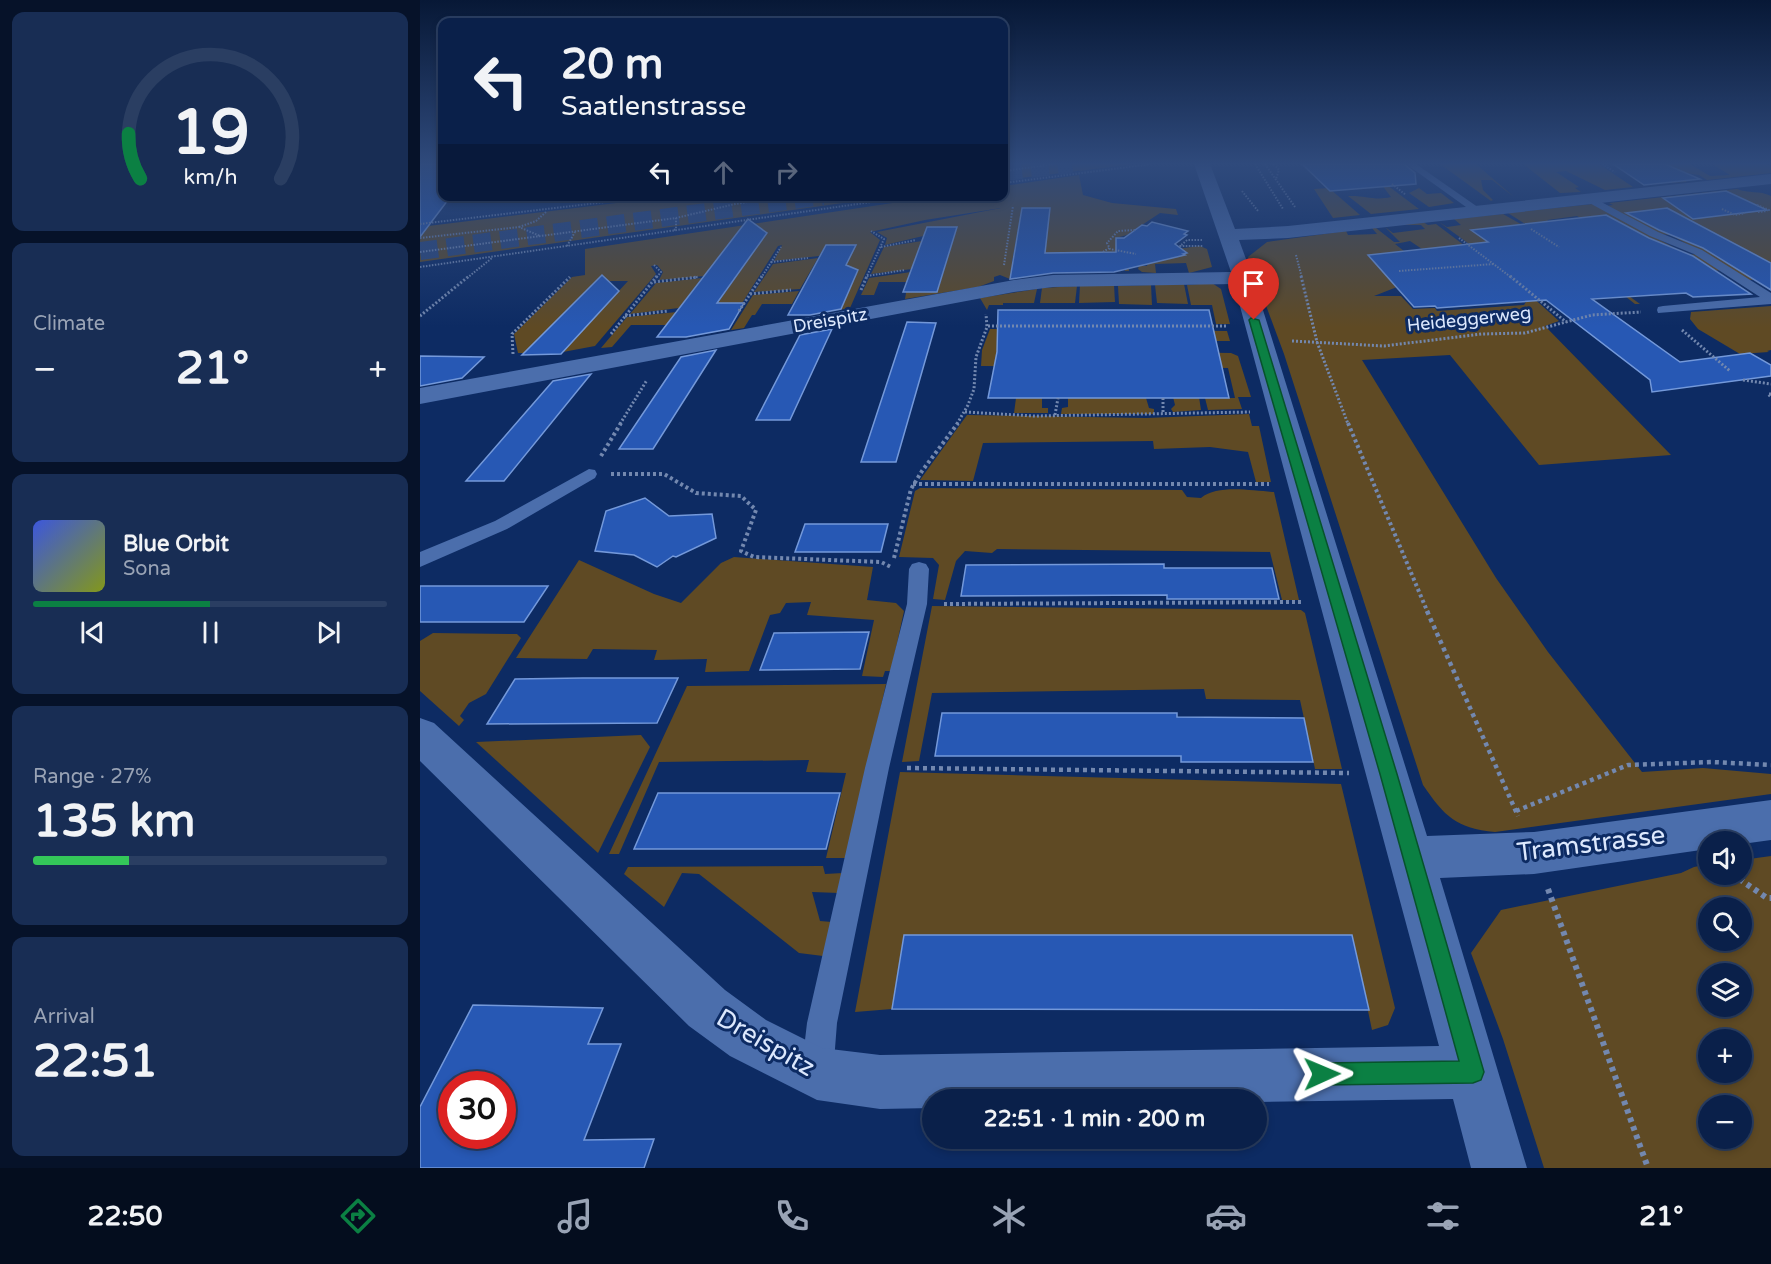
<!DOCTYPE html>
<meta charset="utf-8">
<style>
body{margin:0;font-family:"Varela Round",sans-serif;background:#182d54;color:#f1f3f6;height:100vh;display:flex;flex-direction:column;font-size:22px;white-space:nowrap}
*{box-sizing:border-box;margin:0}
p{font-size:20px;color:#99a3b5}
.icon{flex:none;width:33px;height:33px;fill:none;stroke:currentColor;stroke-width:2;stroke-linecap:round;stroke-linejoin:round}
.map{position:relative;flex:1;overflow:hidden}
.sheet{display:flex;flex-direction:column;gap:12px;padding:12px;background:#061229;width:420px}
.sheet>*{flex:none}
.top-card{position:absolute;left:18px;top:18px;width:570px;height:183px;border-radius:12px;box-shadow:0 3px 9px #0003,0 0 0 2px #2a3e62;background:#0a204a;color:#f1f3f6;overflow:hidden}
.fabs{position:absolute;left:1278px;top:831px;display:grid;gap:12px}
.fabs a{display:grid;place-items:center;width:54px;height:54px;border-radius:50%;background:#0a204a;box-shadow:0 3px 9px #0003,0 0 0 2px #2a3e62;font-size:30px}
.speed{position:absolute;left:18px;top:1071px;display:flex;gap:12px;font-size:30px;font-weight:700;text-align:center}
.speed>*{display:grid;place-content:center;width:78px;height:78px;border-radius:50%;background:#0a204a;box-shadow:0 3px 9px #0003,0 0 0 2px #2a3e62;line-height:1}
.speed .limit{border:9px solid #d22;background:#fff;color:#111}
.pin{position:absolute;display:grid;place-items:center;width:51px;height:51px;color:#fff;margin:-62px -26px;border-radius:50% 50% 50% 0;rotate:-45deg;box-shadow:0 0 6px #0007}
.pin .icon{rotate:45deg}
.me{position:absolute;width:66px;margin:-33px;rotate:89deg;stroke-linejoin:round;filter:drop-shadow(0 0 4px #0008)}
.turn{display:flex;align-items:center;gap:21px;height:126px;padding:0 24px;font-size:27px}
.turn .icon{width:78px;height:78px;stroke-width:2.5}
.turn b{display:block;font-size:42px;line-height:51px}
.lanes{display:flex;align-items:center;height:57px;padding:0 24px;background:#0003;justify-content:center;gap:30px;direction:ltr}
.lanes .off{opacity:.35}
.big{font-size:45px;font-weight:800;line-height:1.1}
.sheet .widget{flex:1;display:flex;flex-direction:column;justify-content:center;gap:9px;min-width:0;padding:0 21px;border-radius:12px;background:#182d54}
.sheet .dial{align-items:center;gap:0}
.dial svg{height:156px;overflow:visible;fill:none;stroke:#2a3e62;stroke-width:7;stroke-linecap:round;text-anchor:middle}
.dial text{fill:#f1f3f6;stroke:none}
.song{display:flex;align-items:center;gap:18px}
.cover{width:72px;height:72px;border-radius:9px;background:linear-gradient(135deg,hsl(230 70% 55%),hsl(70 70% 35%))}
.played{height:6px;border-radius:3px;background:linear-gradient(90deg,#0b8043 50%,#2a3e62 50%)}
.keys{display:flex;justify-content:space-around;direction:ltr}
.heat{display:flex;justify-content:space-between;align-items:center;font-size:33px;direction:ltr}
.charge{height:9px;border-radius:4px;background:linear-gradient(90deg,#34c759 27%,#2a3e62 0)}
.trip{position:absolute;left:502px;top:1089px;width:345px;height:60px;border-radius:30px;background:#0a204a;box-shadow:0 3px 9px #0003,0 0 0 2px #2a3e62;font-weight:800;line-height:60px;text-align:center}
.dock{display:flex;height:96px;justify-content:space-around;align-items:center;background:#040d1e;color:#99a3b5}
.dock .icon{width:42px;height:42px}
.dock .selected{color:#0b8043}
.dock b{font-size:27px;color:#f1f3f6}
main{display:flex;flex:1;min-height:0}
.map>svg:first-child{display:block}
.green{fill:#5f4a24;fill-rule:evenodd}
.building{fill:#2758b4;stroke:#7499da;stroke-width:1.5;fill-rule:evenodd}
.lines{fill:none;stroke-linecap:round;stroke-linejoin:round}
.motorway-tunnel{stroke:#2c477a;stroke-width:18;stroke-dasharray:18 9;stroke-linecap:butt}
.path-far4{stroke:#7388af;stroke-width:2;stroke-dasharray:1.5 1.5;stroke-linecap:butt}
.path-far3{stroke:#7388af;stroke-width:3;stroke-dasharray:2 2;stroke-linecap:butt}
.path-far2{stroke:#7388af;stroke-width:4;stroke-dasharray:3 3;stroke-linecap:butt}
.path-far1{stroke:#7388af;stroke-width:4.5;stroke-dasharray:4 4;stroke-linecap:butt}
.path{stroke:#7388af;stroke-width:6;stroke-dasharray:4.5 4.5;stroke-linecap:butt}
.service{fill:#4b6eac;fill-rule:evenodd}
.minor{fill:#4b6eac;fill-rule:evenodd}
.route{fill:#0b8043;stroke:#07532c;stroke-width:1.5}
.labels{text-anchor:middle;stroke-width:6;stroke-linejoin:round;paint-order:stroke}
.far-street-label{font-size:18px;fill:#dce8fd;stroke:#0d2b63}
.near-street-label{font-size:26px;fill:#dce8fd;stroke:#0d2b63}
</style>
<main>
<section class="sheet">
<div class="widget dial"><svg viewBox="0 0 100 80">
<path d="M14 69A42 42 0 1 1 86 69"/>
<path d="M14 69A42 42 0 0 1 8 46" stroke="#0b8043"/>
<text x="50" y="56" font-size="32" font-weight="700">19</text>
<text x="50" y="72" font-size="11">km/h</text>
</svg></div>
<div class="widget"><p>Climate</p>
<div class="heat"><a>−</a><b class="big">21°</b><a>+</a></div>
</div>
<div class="widget">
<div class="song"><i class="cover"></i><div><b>Blue Orbit</b><p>Sona</p></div></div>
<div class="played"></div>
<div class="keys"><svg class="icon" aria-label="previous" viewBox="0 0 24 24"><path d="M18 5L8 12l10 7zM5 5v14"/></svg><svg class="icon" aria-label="pause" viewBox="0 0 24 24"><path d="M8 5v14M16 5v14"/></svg><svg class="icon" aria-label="next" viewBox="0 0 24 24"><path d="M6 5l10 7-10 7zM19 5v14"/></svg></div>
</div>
<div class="widget"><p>Range · 27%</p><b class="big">135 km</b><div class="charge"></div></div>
<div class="widget"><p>Arrival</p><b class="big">22:51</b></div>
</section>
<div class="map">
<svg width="1351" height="1168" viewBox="0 0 1351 1168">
<rect width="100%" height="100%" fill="#0d2b63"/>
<g class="green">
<polygon points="584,164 715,164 584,180"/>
<polygon points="1020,164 1056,164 1094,197 1072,180 1061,180 1063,190 1073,200 1071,201"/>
<polygon points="1103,164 1179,164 1213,187 1185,190 1146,171 1136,172 1159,187 1155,188 1161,192 1140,193"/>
<polygon points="1217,164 1270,164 1290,176 1310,175 1292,164 1346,164 1351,166 1351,173 1287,180 1279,175 1266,173 1263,179 1267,182 1243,183"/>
<polygon points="659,175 663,195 692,203 756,209 758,215 740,213 707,235 696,238 697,248 708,259 709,271 705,271 703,262 624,262 630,208 602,208 592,262 594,269 590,279 580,275 574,277 574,281 558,287 485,299 487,287 519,287 537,228 465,245 467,238 457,232 581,208 505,220 450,232 460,240 430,308 418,310 420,307 406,306 436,245 406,245 399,256 354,261 362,245 358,246 309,324 281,327 326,263 285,276 239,280 243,272 237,265 231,266 236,274 175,346 143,352 208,281 176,281 104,353 98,353 94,334 152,277 165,275 165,249 513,197 584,196 584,186"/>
<path d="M962 185H967L999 209 951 214 928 196C945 195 954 201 971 197Z"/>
<polygon points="909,188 940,215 913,218 894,189"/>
<polygon points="999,188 1007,194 1021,193 1034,203 1009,207 989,193"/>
<path d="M1317 189C1329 194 1339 190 1351 196V278L1329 280 1251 235 1238 234 1185 206 1193 205 1189 203Z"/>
<polygon points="254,196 466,197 0,262 0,227"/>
<path d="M1173 204 1268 255 1278 254 1305 270 1287 271 1198 288 1220 304H1215L1167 266 1089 273 1019 222 1027 227 1041 225 1034 219 1083 214 1140 246 1088 213ZM1157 216 1175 227 1144 231 1127 220Z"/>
<path d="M1003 222 1008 225 1016 224 1065 261 1002 249 990 241 975 244 984 251 948 256 960 267 1110 295 1139 321 1125 326 1251 455 1119 465 1030 355 942 360 1076 578 1128 652 1222 772 1283 768 1351 774V794L1075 832C1036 828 1025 817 1003 785L864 354 828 257 847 242 926 231 928 235 957 234 952 228H956L974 242H980L965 227 973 233 1005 229 1001 225H979ZM977 287 1110 295 1104 305 1017 311 1015 308 993 309 981 296H954Z"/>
<polygon points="502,241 492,269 451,274 464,247"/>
<polygon points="780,246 787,249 792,267 769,273 766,263 735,264 736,273 722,272 718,269 719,266 727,266 728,262 764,255 763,254 766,253 756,249"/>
<polygon points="398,258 380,289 334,292 353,264"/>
<polygon points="491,272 487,282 459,282 454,295 441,295 449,278"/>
<polygon points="282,278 259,308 210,314 236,283"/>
<polygon points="792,283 801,289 810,324 796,324 792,305 771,305 767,285"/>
<polygon points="764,284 768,304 737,303 735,285"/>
<polygon points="660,285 694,285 695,302 659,303"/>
<polygon points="731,285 732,305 699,304 698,286"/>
<polygon points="657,286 655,303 620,303 622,288"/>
<polygon points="617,289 614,303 583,303 583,305 569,305 567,310 560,298"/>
<polygon points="379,291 372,304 342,304 335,315 332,315 324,328 311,330 333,295"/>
<polygon points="1351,306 1351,350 1347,351 1349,352 1320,354 1278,329 1270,319 1271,312"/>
<polygon points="257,312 246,325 211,325 192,347 181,348 207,317"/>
<polygon points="570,329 807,331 810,341 741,341 743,352 811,353 818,356 831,397 818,397 822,409 788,410 785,398 815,398 808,368 561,366 562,350"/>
<polygon points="622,397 622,408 628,408 628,413 594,413 596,398"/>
<polygon points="753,397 779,397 781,410 753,412 751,409 755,405"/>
<polygon points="648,398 726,398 729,408 734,409 734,414 641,414 642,408 648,407"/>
<polygon points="829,414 832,426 839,426 851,482 836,482 828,452 790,447 734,449 733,441 563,443 553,481 500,480 547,415 726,418"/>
<path d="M500 488 762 490 767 497 781 498C798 484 832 491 854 492L879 600H862L850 552 577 549 572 553 545 551 536 561 525 600 513 599 519 565 513 558 479 557 495 491Z"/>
<polygon points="314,557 453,567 447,600 476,603 484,611 471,671 465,671 463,677 442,676 454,620 387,615 391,602 366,603 360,613 350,615 329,671 285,672 287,659 234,660 237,650 173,649 167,659 96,658 159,560 234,594 261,603 301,563"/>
<polygon points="512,606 881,610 885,613 922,769 895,769 880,700 786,699 784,689 512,693 499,761 482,762"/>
<polygon points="13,633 97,634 101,638 66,694 49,703 40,716 44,720 39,726 0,691 0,641"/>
<polygon points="466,684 427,858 406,858 426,773 386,772 389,760 239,762 199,854 189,854 267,686"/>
<polygon points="221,735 230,747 178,853 56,742"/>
<polygon points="480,772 921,784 975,1008 968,1025 952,1030 932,935 484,935 472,1009 435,1012"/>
<path d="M1351 856V1168H1124L1083 1039 1051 953 1081 910 1261 873 1274 867 1288 864V874H1322V860ZM1288 908H1322V940H1288ZM1288 974H1322V1006H1288ZM1288 1040H1322V1072H1288ZM1288 1106H1322V1138H1288Z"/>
<polygon points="403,866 405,874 423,873 419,893 392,892 400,921 412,922 403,956 379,953 279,874 262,873 244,907 204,874 208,867"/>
</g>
<g class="building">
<polygon points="0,164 22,164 22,196 31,196 0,237"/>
<polygon points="882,164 984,164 995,173 996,184 910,191"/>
<polygon points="1193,164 1245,164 1280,179 1224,185"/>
<polygon points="1306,191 1347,210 1273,219 1243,198"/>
<polygon points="602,208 630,208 625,253 696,252 696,238 704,238 722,225 727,226 732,222 768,231 764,234 767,235 755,244 767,253 763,254 765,255 694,272 633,273 590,279"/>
<polygon points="1247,208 1351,263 1351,290 1283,248 1239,230 1206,213"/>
<polygon points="1186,215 1229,238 1273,256 1331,294 1273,297 1266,293 1172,299 1260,362 1330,353 1351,365 1351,376 1232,392 1230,380 1126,300 1017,308 1015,306 994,307 948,255 1068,242 1051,230"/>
<polygon points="328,219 347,233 297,303 324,303 309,329 266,337 237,337"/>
<polygon points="507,227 537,227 517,292 483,292"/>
<polygon points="406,245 436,245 426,265 438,270 421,309 390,315 368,315"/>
<polygon points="182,275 199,291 141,354 102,355"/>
<polygon points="578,310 789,310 809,398 568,398 577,352"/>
<polygon points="487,322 516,323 476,462 441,462"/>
<polygon points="412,329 370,420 336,420 380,335"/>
<polygon points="296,350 233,449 199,449 261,357"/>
<polygon points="0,356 64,357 42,378 0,386"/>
<polygon points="171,374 84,481 46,481 133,381"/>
<polygon points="225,498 249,516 292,514 296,538 256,557 253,556 237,567 214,555 175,551 186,511"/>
<polygon points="385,524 468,524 461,552 375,552"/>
<polygon points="744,564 744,568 852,568 859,599 747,599 747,595 541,596 546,565"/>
<polygon points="0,586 128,586 104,622 0,622"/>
<polygon points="449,632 440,669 340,670 354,633"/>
<polygon points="163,678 258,678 237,723 67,724 95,679"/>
<polygon points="522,713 757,713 757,717 884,718 893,762 761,762 761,756 515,756"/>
<polygon points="238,793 420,793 406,849 214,849"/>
<polygon points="484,935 932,935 949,1010 472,1009"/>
<path d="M53 1005 183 1008 168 1044H201L164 1140 234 1139 224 1168H0V1107ZM32 1084H82V1136H32Z"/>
</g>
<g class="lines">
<g class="motorway-tunnel">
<polyline points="584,172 652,164"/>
<polyline points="0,251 403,196"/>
</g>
<g class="path-far4">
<polyline points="835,164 863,209"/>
<polyline points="845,164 875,207"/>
<polyline points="854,164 859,170 856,179"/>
<polyline points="1182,164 1195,172"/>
<polyline points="584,171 635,164"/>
<polyline points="584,183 732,164"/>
<polyline points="972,184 986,195"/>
<polyline points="822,191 838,211"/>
<polyline points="1337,205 1349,210 1347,211"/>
<polyline points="1302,209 1315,215 1325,213"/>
<polyline points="1338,212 1347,211"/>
<polyline points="0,224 236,196"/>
<polyline points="99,227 116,221 126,212"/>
<polyline points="1111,229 1139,247"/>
<polyline points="254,230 256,229 256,218"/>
<polyline points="715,230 698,231 687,243 690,249 716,254"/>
<polyline points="0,238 99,227 120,236"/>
<polyline points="1039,238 1092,278"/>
<polyline points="782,240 767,240 760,246 783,246"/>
<polyline points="147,246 155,232"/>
<polyline points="461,247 496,240"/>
<polyline points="0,252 256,218 315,204 368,196"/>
<polyline points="683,252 689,248"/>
<polyline points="876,255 882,278"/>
<polyline points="351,262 388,258"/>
<polyline points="234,265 241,272 236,278"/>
<polyline points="584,265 593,206"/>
<polyline points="0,267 493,196"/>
<polyline points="979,271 1074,264"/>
<polyline points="447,276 485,270"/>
<polyline points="47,278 72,258"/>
<polyline points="270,278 278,277"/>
<polyline points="341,278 361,247"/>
<polyline points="446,278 464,239 451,231"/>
</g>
<g class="path-far3">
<polyline points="881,276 897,342 928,424"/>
<polyline points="1090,276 1146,322"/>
<polyline points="234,282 278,277"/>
<polyline points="441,290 447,276"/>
<polyline points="330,294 371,290"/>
<polyline points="319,311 342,276"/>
<polyline points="0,316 49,276"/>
<polyline points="205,316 248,311"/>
<polyline points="568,326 806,326"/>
<polyline points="1262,330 1310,371"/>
<polyline points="191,334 237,276"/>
<polyline points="872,341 964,346 1062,334 1105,333 1172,315 1221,312"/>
<polyline points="93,354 92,334 150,277"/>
<polyline points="1323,380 1351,384"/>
<polyline points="1351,394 1348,394 1351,397"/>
<polyline points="743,398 743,414"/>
<polyline points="545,412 615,416 830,412"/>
<polyline points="635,415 638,398"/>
<polyline points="200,424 227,380"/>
<polyline points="537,424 548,405 554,389 556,357 567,327 566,314"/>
</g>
<g class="path-far2">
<polyline points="928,423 1008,613"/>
<polyline points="181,456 201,423"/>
<polyline points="191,474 244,474 276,493 321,496 336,510 321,551 334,557 461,562 471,567"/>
<polyline points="493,484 849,484"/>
<polyline points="474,558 491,489 502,471 538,423"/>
<polyline points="524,604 882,602"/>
</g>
<g class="path-far1">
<polyline points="1007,611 1098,816"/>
<polyline points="487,768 929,773"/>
<polyline points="1096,811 1208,765 1292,762 1351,765"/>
</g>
<g class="path">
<polyline points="1312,874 1347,898 1351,898"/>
<polyline points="1128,889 1228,1168"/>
</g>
<g class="service">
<polygon points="986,164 996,164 1062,210 1061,212 1053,212"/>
<polygon points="1168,195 1238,232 1282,250 1351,293 1351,304 1238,313 1237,310 1238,307 1243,306 1340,297 1274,254 1230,236 1164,200 1164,196"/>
<polygon points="169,469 175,470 177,474 175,478 87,529 0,567 0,552 75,521"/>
<polygon points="499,562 506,564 509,569 507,604 469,768 417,1023 413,1074 408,1085 397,1090 386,1085 381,1074 387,1023 445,768 487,604 489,569 492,564"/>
</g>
<polygon class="minor" points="774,164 790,164 815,229 868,226 1351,174 1351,184 868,238 819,240 833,278 1007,836 1114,832 1351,800 1351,840 1322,844 1322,842 1288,842 1288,849 1114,874 1020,878 1107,1168 1051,1168 1033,1099 837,1102 837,1100 513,1100 513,1108 460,1109 397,1100 310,1056 269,1026 0,761 0,718 14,723 305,990 346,1020 402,1048 460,1055 1019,1046 814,284 633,287 594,292 0,404 0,388 594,280 633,275 811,272"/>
</g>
<linearGradient id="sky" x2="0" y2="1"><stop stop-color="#071836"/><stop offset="0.5" stop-color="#2f4a7c"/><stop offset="1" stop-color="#2f4a7c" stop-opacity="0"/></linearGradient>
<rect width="1351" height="327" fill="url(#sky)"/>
<polygon class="route" points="831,318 839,320 977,774 1064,1072 1061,1080 1053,1083 902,1085 894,1082 891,1074 894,1066 902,1063 1039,1061 960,774 829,320"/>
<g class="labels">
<g class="far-street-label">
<text transform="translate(1049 319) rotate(-6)" y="6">Heideggerweg</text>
<text transform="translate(410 320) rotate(-10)" y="6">Dreispitz</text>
</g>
<g class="near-street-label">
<text transform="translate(1171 843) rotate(-7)" y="9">Tramstrasse</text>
<text transform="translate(346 1042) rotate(30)" y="9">Dreispitz</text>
</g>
</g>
</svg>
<div class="fabs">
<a><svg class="icon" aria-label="sound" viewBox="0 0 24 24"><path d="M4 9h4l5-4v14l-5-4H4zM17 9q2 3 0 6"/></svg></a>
<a><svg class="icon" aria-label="search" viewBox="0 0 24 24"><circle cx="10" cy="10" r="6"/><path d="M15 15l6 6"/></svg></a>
<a><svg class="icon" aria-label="layers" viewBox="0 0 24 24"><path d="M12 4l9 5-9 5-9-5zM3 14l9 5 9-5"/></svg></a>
<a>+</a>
<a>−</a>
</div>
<div class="speed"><div class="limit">30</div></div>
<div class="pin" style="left:834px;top:320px;background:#d93025"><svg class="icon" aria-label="arrive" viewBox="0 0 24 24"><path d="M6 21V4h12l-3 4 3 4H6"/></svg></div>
<svg class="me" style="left:902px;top:1074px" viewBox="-20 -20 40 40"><path d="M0-17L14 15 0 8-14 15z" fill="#0b8043" stroke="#fff" stroke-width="4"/></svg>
<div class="trip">22:51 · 1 min · 200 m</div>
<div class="top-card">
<div class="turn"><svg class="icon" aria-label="left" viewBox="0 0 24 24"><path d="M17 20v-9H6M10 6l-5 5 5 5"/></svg><div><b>20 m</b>Saatlenstrasse</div></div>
<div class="lanes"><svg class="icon" aria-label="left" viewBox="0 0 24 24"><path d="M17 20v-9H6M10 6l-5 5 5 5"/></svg><svg class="icon off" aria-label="ahead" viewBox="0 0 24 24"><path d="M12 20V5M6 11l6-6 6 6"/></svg><svg class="icon off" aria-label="right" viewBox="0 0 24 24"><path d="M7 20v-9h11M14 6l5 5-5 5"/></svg></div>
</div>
</div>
</main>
<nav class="dock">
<b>22:50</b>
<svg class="icon selected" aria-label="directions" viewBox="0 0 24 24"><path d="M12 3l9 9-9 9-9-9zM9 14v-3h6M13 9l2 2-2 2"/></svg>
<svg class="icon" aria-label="music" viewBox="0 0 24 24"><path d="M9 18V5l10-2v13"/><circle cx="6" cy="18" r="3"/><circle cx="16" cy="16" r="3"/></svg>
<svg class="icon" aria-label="phone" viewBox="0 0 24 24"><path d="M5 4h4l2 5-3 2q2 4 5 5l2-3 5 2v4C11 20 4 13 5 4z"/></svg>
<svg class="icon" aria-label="climate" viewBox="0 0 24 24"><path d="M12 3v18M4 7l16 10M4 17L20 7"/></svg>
<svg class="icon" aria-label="car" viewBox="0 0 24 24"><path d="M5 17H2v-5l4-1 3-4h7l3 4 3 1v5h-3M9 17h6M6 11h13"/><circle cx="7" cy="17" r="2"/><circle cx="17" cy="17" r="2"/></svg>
<svg class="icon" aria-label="filters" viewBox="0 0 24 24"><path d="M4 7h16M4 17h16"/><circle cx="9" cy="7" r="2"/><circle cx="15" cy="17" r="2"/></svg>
<b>21°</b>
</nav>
